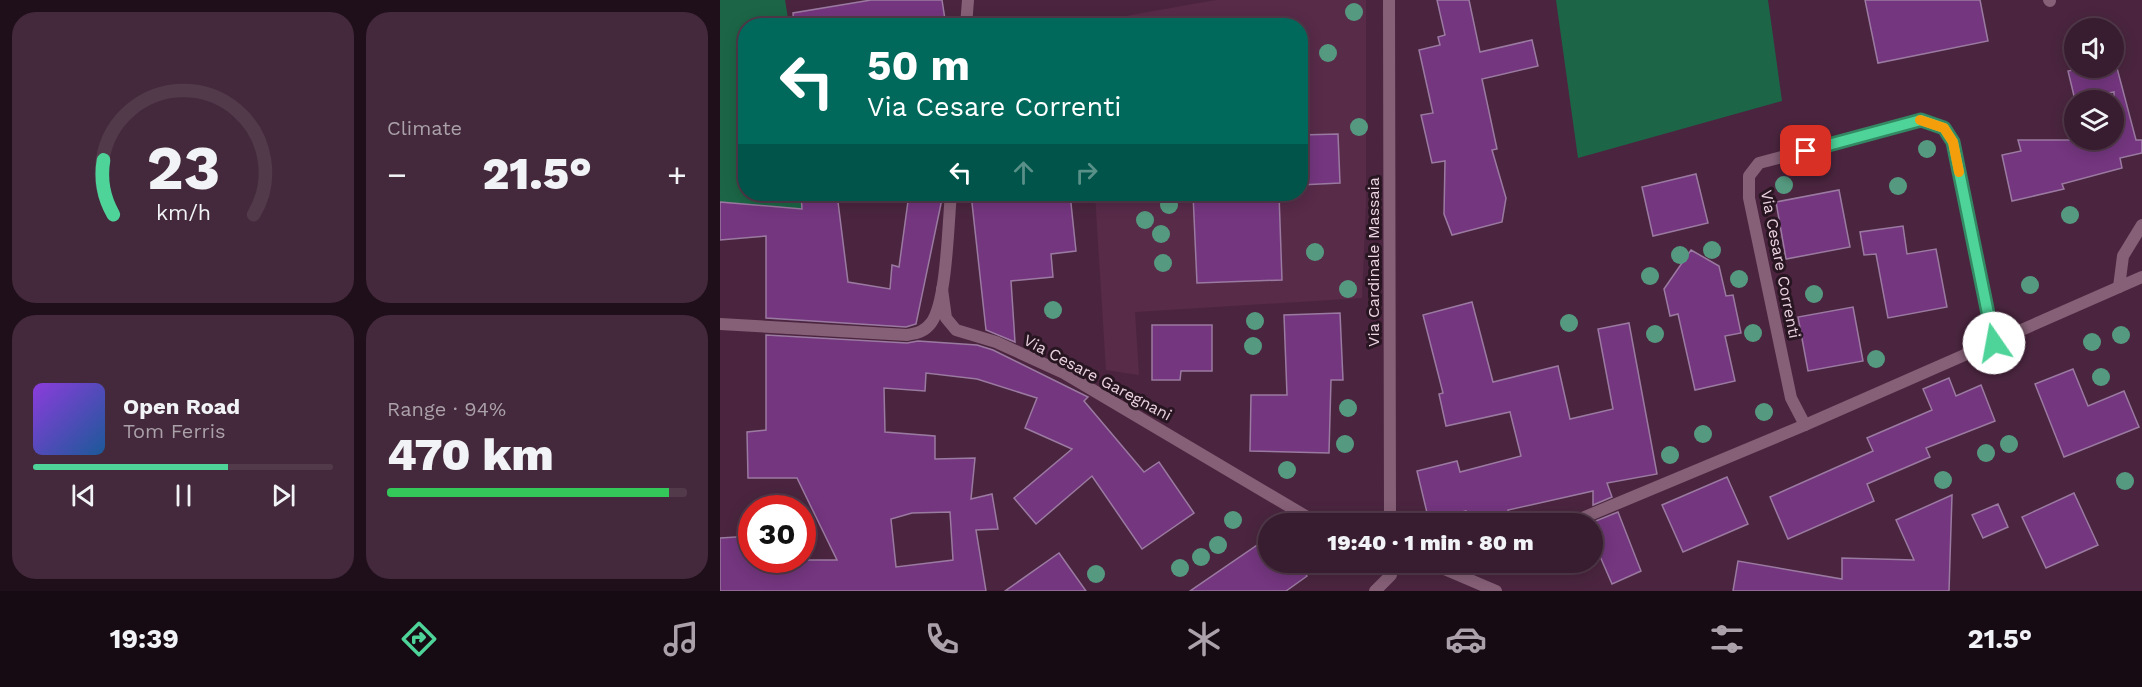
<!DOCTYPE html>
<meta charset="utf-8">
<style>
body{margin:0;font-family:"Work Sans",sans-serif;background:#43293b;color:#f1f3f6;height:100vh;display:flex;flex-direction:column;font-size:22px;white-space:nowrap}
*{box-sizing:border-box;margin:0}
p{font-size:20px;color:#aba1aa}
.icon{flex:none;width:33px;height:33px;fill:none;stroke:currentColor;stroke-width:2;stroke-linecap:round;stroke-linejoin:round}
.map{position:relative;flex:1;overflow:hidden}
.details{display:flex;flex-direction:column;gap:12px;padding:12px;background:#1f0f1a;width:720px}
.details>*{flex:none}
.guide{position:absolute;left:18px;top:18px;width:570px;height:183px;border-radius:24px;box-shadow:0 3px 15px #0003,0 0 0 2px #523a4b;background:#00695c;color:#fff;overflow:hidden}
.controls{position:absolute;left:1344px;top:18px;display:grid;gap:12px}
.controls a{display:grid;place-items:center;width:60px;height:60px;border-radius:50%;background:#381c2f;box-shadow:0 3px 15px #0003,0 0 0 2px #523a4b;font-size:30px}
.speed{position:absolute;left:18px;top:495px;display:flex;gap:12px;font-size:30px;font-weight:700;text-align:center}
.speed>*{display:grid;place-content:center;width:78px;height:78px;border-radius:50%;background:#381c2f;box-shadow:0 3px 15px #0003,0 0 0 2px #523a4b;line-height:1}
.speed .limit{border:9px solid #d22;background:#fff;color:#111}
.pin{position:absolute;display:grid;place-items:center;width:51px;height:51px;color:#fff;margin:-26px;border-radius:12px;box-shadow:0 3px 9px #0006}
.me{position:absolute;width:66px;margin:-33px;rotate:348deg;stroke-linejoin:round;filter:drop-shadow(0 0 4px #0008)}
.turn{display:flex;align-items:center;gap:21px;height:126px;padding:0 30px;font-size:27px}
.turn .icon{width:78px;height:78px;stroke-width:2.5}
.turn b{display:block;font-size:42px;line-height:51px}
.lanes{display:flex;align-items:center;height:57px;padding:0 30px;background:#0003;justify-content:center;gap:30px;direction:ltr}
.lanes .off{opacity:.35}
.big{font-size:45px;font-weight:800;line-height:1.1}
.details .card{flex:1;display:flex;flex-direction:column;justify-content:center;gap:9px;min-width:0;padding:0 21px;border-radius:24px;background:#43293b}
.details .dial{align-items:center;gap:0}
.dial svg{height:156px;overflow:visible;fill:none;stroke:#523a4b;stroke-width:7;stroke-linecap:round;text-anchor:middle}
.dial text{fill:#f1f3f6;stroke:none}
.song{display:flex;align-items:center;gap:18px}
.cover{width:72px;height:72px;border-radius:9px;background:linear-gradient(135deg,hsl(270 70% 55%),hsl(210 70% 35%))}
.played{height:6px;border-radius:3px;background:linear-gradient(90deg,#4ed399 65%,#523a4b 65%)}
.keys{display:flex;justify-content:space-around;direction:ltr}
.heat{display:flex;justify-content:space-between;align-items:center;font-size:33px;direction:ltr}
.charge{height:9px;border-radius:4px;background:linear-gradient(90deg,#34c759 94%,#523a4b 0)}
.details .tiles{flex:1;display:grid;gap:12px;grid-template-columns:repeat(2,1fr)}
.trip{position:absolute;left:538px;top:513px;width:345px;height:60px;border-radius:30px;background:#381c2f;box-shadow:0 3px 15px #0003,0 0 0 2px #523a4b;font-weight:800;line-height:60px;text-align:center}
.tab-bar{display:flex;height:96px;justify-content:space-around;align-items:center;background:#160b13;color:#aba1aa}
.tab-bar .icon{width:42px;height:42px}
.tab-bar .on{color:#4ed399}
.tab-bar b{font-size:27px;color:#f1f3f6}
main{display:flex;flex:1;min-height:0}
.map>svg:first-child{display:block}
.built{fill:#582b49}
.green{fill:#1c6647}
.building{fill:#74367f;stroke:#9b7aa1;stroke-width:1.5;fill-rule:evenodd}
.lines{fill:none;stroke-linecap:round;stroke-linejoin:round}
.street{stroke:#866077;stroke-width:12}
.tree{fill:#559a80}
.route-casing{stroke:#338963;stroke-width:15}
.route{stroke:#4ed399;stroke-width:10}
.slow{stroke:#f59e0b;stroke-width:10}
.labels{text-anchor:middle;stroke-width:6;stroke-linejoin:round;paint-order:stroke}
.street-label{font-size:16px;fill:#ecd3e2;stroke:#271621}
</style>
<main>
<section class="details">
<div class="tiles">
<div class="card dial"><svg viewBox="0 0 100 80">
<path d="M14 69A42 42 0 1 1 86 69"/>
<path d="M14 69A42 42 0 0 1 9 41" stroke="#4ed399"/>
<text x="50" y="56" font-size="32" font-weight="700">23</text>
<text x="50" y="72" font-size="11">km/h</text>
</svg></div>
<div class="card"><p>Climate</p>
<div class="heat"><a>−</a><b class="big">21.5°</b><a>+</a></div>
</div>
<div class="card">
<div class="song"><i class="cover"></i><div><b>Open Road</b><p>Tom Ferris</p></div></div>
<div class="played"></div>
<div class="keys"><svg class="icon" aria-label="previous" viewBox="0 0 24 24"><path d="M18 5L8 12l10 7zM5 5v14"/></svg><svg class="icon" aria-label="pause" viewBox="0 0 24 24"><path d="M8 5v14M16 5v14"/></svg><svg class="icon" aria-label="next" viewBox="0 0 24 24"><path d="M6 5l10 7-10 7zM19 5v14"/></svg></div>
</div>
<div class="card"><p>Range · 94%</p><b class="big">470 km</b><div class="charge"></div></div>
</div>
</section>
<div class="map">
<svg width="1422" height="591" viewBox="0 0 1422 591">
<rect width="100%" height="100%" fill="#4b253f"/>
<polygon class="built" points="496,0 646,0 646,201 642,298 415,312 419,375 386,370 375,194 580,194 580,26 380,25 380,23 411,15"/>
<g class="green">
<polygon points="0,0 65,0 69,25 26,26 26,194 81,194 82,209 0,202"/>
<polygon points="836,0 1048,0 1062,101 858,158"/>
</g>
<g class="building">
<polygon points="151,0 222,0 226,26 74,26 73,13"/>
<polygon points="717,0 749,0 760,52 812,40 818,66 762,79 777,149 772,150 786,198 782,222 732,235 724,214 725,161 712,163 701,115 713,113 699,50 720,45 718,37 725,35"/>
<polygon points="1145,0 1260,0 1268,41 1158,63"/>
<polygon points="1362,68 1397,68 1416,140 1422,140 1422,153 1400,158 1402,168 1342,184 1344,189 1292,201 1282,155 1301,151 1298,140 1394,140 1394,92 1355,100 1348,71"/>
<polygon points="618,134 620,183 580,185 580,135"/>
<polygon points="976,174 988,223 933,236 922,187"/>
<polygon points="1119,190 1130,247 1066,259 1056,202"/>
<polygon points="81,194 117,194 128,282 170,289 172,265 179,267 189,194 223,194 196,324 186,327 46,318 46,236 0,240 0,202 82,209"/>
<polygon points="251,194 350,194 356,251 331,254 333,277 291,281 295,342 266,330"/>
<polygon points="473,194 559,194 562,280 477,283"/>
<polygon points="1183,226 1187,254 1216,249 1227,307 1168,318 1156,254 1144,255 1140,232"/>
<polygon points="971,250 999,266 1006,296 1013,295 1021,333 1005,336 1015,381 975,390 958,314 950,316 944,289"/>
<polygon points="752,302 773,382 838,366 850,419 893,409 878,329 909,323 937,474 887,483 892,497 873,505 873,491 788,510 789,514 751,524 746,511 709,521 697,471 737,461 740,472 801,456 790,412 726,426 719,394 723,393 703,315"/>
<polygon points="1133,307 1143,361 1088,371 1078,317"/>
<polygon points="620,313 623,380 611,380 609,453 530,451 531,395 567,395 564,315"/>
<polygon points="432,325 492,325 492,371 461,371 460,380 432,380"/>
<path d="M46 335 187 343 198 341 257 345 273 350 368 397 364 401 424 472 439 462 474 513 422 549 372 476 316 524 294 498 352 449 305 428 317 398 257 379 206 373 205 391 164 388 165 432 215 436V459L255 458 251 499 272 494 278 529 256 530 266 591H0V538L32 536V560H117L77 478H28L27 432 46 430ZM230 512 233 560 176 567 171 519 192 513Z"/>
<polygon points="1353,369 1368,406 1404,391 1419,427 1344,457 1315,384"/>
<polygon points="1229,378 1236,396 1261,385 1275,421 1206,448 1210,457 1147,484 1154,501 1068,539 1050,497 1153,451 1147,438 1212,410 1203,389"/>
<polygon points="1007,477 1028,524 963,552 942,505"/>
<polygon points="1354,493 1378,545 1326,568 1302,517"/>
<polygon points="1232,495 1229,591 1013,591 1018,561 1122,579 1122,558 1194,560 1176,520"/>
<polygon points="1278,504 1288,527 1263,538 1252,515"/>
<polygon points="898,512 921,571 892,584 873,540 873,522"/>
<polygon points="549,537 549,562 578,562 587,576 566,591 470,591"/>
<polygon points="339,553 366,591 285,591"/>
</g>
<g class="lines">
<g class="street">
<polyline points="669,0 670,524"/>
<polyline points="1329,0 1330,1"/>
<polyline points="246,26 248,0"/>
<polyline points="1399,287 1403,256 1422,225"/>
<polyline points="222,289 226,318 236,330 276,342 344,373 599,524"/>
<path d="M0 324 187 335C198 333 204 332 211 323 227 302 228 223 231 194"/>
<polyline points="1085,425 1071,398 1029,198 1029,176 1039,163 1201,120 1224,128 1233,142 1274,343"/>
<polyline points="848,524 1085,425 1422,277"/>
<polyline points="695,562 722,568 738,562"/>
<polyline points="722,568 776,591"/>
<polyline points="655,591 671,575 670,562"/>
</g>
</g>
<g class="tree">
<circle cx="634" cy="12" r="9"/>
<circle cx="608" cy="53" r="9"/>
<circle cx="639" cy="127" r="9"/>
<circle cx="1207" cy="149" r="9"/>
<circle cx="1064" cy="185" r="9"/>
<circle cx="1178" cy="186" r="9"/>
<circle cx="449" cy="205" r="9"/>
<circle cx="1350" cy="215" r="9"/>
<circle cx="425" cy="220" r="9"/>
<circle cx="441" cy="234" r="9"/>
<circle cx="992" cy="250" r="9"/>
<circle cx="595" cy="252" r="9"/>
<circle cx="960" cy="255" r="9"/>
<circle cx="443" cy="263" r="9"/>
<circle cx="930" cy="276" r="9"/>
<circle cx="1019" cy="279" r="9"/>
<circle cx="1310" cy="285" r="9"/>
<circle cx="628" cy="289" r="9"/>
<circle cx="1094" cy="294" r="9"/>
<circle cx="333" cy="310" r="9"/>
<circle cx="535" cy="321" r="9"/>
<circle cx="849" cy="323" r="9"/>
<circle cx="1033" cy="333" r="9"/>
<circle cx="935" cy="334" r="9"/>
<circle cx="1401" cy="335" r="9"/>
<circle cx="1372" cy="342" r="9"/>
<circle cx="533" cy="346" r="9"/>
<circle cx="1156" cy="359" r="9"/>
<circle cx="1381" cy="377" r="9"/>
<circle cx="628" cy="408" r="9"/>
<circle cx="1044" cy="412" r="9"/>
<circle cx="983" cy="434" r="9"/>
<circle cx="625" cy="444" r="9"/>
<circle cx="1289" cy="444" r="9"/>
<circle cx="1266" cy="453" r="9"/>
<circle cx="950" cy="455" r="9"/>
<circle cx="567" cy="470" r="9"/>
<circle cx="1223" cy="480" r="9"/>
<circle cx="1405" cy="481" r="9"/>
<circle cx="513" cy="520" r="9"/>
<circle cx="498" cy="545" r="9"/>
<circle cx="481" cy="557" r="9"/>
<circle cx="460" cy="568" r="9"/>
<circle cx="376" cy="574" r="9"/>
</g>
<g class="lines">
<g class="route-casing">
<polyline id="route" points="1086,151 1201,120 1224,128 1233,142 1274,343"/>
</g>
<use href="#route" class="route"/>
<polyline class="slow" points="1200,120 1224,128 1233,142 1239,172"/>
</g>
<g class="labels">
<g class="street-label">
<text transform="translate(653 262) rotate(-90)" y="6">Via Cardinale Massaia</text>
<text transform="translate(1061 264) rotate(79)" y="6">Via Cesare Correnti</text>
<text transform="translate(378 377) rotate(28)" y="6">Via Cesare Garegnani</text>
</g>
</g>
</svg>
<div class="controls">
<a><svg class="icon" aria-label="sound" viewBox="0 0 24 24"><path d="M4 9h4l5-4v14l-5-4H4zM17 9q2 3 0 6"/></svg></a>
<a><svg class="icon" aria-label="layers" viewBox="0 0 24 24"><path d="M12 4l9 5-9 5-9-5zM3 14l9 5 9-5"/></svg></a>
</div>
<div class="speed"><div class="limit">30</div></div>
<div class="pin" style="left:1086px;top:151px;background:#d93025"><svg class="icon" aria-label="arrive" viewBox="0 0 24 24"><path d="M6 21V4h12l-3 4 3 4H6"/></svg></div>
<svg class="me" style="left:1274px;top:343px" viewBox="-20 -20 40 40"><circle r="19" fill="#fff"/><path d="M0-13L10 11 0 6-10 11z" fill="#4ed399"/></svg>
<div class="trip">19:40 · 1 min · 80 m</div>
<div class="guide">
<div class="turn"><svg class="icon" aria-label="left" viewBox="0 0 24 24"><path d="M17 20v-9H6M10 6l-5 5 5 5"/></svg><div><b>50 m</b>Via Cesare Correnti</div></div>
<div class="lanes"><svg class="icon" aria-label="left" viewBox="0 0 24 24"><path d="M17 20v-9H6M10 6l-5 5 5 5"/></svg><svg class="icon off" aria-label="ahead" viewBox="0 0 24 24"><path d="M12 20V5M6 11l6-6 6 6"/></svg><svg class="icon off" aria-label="right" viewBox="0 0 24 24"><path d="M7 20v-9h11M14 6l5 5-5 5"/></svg></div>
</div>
</div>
</main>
<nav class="tab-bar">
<b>19:39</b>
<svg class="icon on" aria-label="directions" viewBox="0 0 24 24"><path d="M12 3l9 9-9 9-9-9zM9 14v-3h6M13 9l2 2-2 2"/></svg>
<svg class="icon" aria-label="music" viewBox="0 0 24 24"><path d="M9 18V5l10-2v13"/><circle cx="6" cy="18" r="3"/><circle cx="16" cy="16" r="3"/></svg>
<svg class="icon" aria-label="phone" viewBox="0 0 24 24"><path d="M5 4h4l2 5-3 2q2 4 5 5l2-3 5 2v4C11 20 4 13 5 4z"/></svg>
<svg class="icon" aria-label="climate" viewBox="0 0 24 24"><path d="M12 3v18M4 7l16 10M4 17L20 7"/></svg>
<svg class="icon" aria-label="car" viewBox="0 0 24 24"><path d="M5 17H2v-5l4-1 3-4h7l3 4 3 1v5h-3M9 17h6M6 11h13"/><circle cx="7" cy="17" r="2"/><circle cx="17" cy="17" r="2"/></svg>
<svg class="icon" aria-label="filters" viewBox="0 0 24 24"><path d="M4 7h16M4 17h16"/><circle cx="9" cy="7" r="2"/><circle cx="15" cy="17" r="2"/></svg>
<b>21.5°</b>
</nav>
